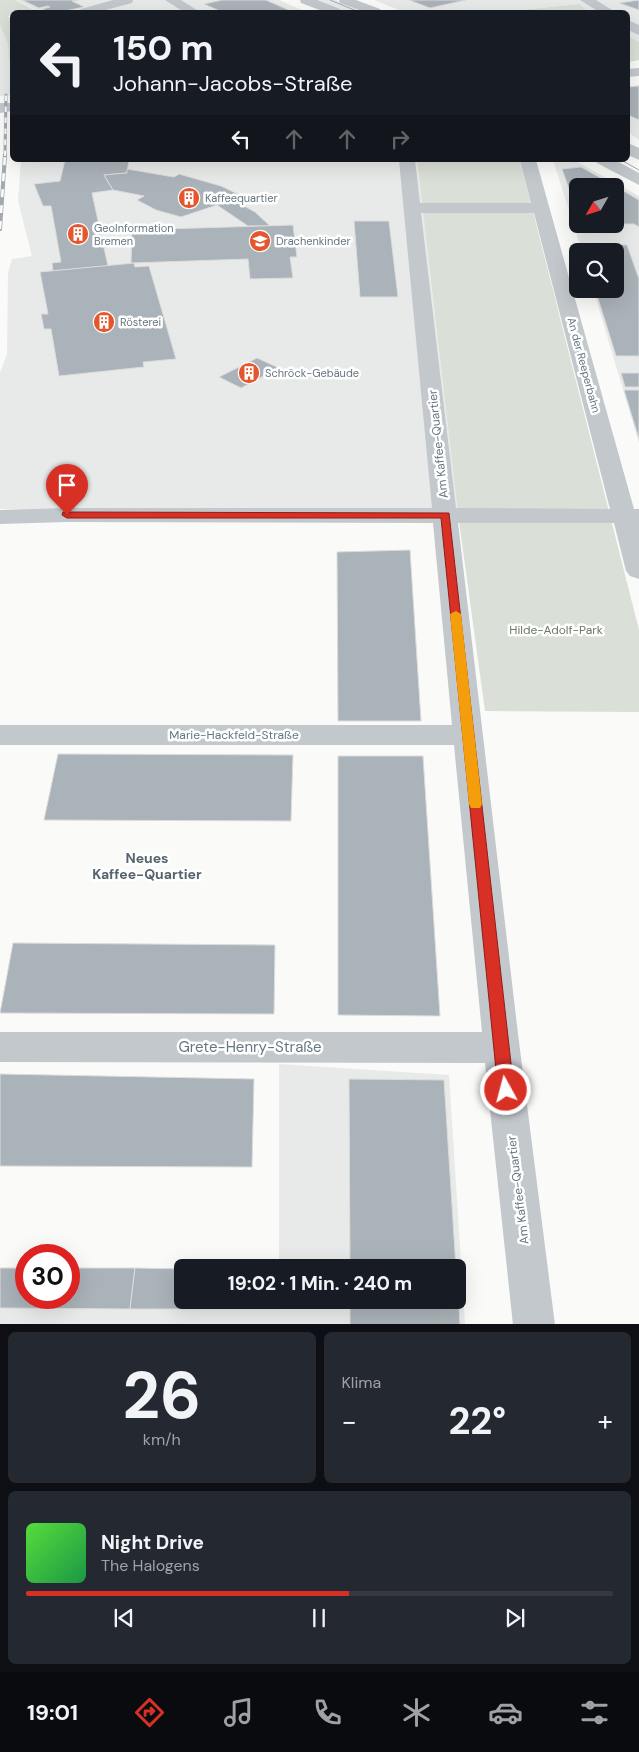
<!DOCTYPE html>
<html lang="de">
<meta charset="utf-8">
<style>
body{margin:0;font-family:"DM Sans",sans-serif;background:#242831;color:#f1f3f6;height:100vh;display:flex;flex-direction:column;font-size:19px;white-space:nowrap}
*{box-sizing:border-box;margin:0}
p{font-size:16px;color:#9ea1a6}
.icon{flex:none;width:28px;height:28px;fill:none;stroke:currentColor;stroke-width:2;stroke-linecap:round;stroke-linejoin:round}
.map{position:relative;height:1324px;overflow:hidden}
.drawer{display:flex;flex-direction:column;gap:8px;padding:8px;background:#0d0f14;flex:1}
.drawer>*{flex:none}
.top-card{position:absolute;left:10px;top:10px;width:620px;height:152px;border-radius:8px;box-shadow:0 5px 20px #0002;background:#171b24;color:#f1f3f6;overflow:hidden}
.needle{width:32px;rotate:231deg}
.controls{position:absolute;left:569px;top:178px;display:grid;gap:10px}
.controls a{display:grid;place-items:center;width:55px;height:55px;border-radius:8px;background:#171b24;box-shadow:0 5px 20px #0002;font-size:25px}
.speed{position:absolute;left:15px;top:1244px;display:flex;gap:10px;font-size:25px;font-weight:700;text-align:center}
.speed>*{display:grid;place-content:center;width:65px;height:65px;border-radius:50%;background:#171b24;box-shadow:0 5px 20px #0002;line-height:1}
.speed .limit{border:8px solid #d22;background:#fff;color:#111}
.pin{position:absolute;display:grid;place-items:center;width:42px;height:42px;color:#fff;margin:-51px -21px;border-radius:50% 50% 50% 0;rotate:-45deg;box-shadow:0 0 5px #0007}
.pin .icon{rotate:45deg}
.me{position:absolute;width:55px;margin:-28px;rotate:353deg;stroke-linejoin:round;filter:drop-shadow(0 0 4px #0008)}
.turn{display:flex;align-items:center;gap:18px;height:105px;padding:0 20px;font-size:22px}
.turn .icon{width:65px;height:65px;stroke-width:2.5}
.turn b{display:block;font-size:35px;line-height:42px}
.lanes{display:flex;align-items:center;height:48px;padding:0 20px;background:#0003;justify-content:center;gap:25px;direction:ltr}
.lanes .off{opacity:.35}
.big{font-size:38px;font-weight:700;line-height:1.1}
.drawer .tile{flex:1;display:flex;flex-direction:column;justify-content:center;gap:8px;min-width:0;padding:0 18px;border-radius:8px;background:#242831}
.drawer .dial{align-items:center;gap:0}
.dial b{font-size:65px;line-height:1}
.song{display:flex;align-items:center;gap:15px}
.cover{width:60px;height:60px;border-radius:8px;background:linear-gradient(135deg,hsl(110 70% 55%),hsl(140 70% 35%))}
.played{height:5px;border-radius:2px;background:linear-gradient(90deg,#d93025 55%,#363941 55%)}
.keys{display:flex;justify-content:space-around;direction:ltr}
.heat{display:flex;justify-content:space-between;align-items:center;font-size:28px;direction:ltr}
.drawer .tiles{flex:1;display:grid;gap:8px;grid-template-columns:1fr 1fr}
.tile:last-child{grid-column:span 2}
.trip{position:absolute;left:174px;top:1259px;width:292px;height:50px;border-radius:8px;background:#171b24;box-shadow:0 5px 20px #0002;font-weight:700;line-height:50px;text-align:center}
.tab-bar{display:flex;height:80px;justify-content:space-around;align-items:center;background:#090b0e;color:#9ea1a6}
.tab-bar .icon{width:35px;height:35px}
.tab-bar .current{color:#d93025}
.tab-bar b{font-size:22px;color:#f1f3f6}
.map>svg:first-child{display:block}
.built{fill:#e8e9e9;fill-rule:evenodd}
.green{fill:#dadfd7}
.building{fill:#aab3b9;stroke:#dcdcda}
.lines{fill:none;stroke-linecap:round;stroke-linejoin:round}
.minor{fill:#c3c8cc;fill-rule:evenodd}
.tram{stroke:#a2aab0;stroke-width:1}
.rail-far1-casing{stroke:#a2aab0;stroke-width:3}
.rail-casing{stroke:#a2aab0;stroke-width:4}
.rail-far1{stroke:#fff;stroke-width:2;stroke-dasharray:5.5;stroke-linecap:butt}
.rail{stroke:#fff;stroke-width:2.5;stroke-dasharray:8;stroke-linecap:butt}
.route{fill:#d93025;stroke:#8d1f18}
.slow{fill:#f59e0b}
.labels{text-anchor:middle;stroke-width:5;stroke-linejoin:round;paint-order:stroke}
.far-poi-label{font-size:11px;fill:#657683;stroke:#fff;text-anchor:start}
.far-street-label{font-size:11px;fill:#657683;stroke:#fff}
.street-label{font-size:12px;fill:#657683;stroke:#fff}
.park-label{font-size:12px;fill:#687a64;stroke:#fff}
.neighbourhood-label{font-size:14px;font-weight:bold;fill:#57646e;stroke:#fff}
.near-street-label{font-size:15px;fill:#657683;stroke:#fff}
</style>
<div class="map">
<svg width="639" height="1325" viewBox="0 0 639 1325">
<rect width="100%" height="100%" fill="#fafaf8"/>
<g class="built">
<polygon points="15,0 279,0 306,12 21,12 34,9"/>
<polygon points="315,0 336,0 366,12 343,12"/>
<polygon points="374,0 639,0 639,42 628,36 628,12 589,12 579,4 500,12 404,12"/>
<polygon points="0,25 8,44 12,95 0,96"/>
<polygon points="639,85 639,140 628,132 628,87"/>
<polygon points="21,160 417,160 458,514 0,509 0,373 7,354 8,273 12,259 32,256 18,201"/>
<path d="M553 160H574L639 196V443L593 289H615V251H582ZM578 186H615V224H578Z"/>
<polygon points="279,1064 449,1075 465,1324 0,1324 0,1268 26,1268 26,1298 69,1298 69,1268 182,1268 182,1300 458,1300 458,1268 279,1267"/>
</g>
<g class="green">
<polygon points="0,0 15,0 34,10 12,12 12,15 8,16 12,21 12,95 8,44 0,25"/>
<polygon points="579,4 589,12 500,12"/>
<polygon points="628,36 639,42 639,60 628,62"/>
<polygon points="417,160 520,160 639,630 639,712 485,711 458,514"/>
</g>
<g class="building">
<polygon points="22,0 78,0 72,1 84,7 60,12 49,12 42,9 50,7 48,6 39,8"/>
<polygon points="222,0 266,0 293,12 222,12 204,4"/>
<polygon points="409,0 466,0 430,8"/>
<polygon points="639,0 639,10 619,3"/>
<polygon points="639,86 639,120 628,115 628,87"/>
<polygon points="65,160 129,160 127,173 104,175 113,190 92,193 108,266 53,271 52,263 61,262 51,206 43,206 34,184 60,181"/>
<polygon points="581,167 615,186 578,186 578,214 562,169"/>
<polygon points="127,169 174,177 179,174 221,186 244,197 233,200 255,212 270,226 248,226 217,205 181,217 156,210 137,200 144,196 113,190 104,175 127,173"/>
<polygon points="615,186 639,200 639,227 634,224 581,224 615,224"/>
<polygon points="354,221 389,221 398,297 360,297"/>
<polygon points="293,225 297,257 290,257 293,278 250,279 248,259 131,263 132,230"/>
<polygon points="582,244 627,245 639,279 639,356 616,356 595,289 615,289 615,251 584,251"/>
<polygon points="134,263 135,267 149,266 176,359 143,362 144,367 59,376 51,329 44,329 41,314 48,314 40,272"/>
<polygon points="257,358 279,368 241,388 219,377"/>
<polygon points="621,373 639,373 639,387 625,387"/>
<polygon points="624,390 639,390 639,439 635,426"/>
<polygon points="410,550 421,721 338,721 337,552"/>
<polygon points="58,754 293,755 291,821 44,820"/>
<polygon points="338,756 423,756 440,1016 338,1015"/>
<polygon points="13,943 275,945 274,1014 0,1013"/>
<polygon points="0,1074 254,1079 252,1167 0,1166"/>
<polygon points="349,1079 444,1080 456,1268 350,1268"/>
<polygon points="0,1268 26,1268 26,1298 69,1298 69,1268 135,1268 130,1309 0,1308"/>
<polygon points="135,1268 182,1269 182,1300 279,1300 278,1309 130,1309"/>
<polygon points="458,1287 460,1325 350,1325 350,1300 458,1300"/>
</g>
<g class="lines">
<g class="minor">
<polygon points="113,0 133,0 132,3 98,12 79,12 81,9"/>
<polygon points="165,0 181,0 200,12 184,12"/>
<polygon points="300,0 317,0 340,9 342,12 325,12 301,3"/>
<polygon points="339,0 356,0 380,9 382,12 365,12 340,3"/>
<polygon points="580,0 596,0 615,12 599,12"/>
<polygon points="628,20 639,25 639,35 628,30"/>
<polygon points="639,68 639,76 628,77 628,69"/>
<polygon points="0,103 12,103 12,111 0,113"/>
<polygon points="628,143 639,148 639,160 628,155"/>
<path d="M399 160H415L420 203H531L520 160H536L634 509H639V579L630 576 626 571 614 523H458L518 1034 555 1325H513L485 1063 0 1062V1032H482L454 745H0V725H452L433 523 67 522 0 524V510L67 508H432ZM421 213H534L610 509 456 508Z"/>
<polygon points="595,160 615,160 639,173 639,185 597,163"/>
</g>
<g class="tram">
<polyline points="330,0 359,12"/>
<polyline points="621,160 639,170"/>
</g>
<g class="rail-far1-casing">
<polyline id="rail-far1" points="5,156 6,95"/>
</g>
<g class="rail-casing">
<polyline id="rail" points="0,229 5,155"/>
</g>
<use href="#rail-far1" class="rail-far1"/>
<use href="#rail" class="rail"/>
</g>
<polygon class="route" points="63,512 449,513 514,1090 511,1095 506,1097 500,1095 498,1090 441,518 67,518 62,515"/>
<polygon class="slow" points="456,611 461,614 482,804 480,808 471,808 469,804 450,614"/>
<defs>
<g id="building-disc" transform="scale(1.125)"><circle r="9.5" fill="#e4572e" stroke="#fff"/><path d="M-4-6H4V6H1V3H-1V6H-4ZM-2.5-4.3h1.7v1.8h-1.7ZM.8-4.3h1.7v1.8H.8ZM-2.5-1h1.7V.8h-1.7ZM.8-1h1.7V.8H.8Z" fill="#fff"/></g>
<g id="school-disc" transform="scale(1.125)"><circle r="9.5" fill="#e4572e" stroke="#fff"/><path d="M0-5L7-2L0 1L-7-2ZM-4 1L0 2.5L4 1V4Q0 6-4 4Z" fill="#fff"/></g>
</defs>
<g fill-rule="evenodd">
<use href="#building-disc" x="189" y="198"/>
<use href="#building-disc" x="78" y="234"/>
<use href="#school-disc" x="260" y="241"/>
<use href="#building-disc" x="104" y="322"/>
<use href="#building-disc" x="249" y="373"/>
</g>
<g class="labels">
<g class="far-poi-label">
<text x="205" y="202">Kaffeequartier</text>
<text x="94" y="232">GeoInformation<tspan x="94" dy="13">Bremen</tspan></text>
<text x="276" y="245">Drachenkinder</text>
<text x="120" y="326">Rösterei</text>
<text x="265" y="377">Schröck-Gebäude</text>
</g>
<g class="far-street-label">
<text transform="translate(584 365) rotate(75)" y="4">An der Reeperbahn</text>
</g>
<g class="street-label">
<text transform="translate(438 444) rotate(-96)" y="4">Am Kaffee-Quartier</text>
<text x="234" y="739">Marie-Hackfeld-Straße</text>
<text transform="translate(518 1190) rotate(-97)" y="4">Am Kaffee-Quartier</text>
</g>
<g class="park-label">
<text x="556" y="634">Hilde-Adolf-Park</text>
</g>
<g class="neighbourhood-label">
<text x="147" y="863">Neues<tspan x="147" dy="16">Kaffee-Quartier</tspan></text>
</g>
<g class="near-street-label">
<text x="250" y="1052">Grete-Henry-Straße</text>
</g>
</g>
</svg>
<div class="controls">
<a><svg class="needle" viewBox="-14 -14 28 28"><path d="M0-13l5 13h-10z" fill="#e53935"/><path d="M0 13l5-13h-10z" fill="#9ea1a6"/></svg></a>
<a><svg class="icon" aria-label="search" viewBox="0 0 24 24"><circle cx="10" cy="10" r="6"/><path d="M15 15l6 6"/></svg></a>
</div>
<div class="speed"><div class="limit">30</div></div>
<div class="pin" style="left:67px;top:515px;background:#d93025"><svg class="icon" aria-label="arrive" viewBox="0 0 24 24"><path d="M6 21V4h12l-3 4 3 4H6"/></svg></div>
<svg class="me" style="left:506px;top:1090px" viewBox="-20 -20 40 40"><circle r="17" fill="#d93025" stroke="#fff" stroke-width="3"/><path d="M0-11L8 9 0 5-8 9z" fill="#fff"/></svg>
<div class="trip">19:02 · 1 Min. · 240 m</div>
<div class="top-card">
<div class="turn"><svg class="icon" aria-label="left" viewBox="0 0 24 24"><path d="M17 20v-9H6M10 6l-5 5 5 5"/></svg><div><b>150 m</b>Johann-Jacobs-Straße</div></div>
<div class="lanes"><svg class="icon" aria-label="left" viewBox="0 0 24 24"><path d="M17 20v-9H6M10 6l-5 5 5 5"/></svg><svg class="icon off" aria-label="ahead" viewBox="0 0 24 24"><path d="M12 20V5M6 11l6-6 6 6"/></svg><svg class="icon off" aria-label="ahead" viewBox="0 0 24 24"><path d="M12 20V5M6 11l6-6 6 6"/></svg><svg class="icon off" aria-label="right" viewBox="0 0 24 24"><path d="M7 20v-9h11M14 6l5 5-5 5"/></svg></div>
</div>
</div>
<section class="drawer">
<div class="tiles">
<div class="tile dial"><b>26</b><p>km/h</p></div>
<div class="tile"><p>Klima</p>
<div class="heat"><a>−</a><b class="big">22°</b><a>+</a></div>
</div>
<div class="tile">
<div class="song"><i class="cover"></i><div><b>Night Drive</b><p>The Halogens</p></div></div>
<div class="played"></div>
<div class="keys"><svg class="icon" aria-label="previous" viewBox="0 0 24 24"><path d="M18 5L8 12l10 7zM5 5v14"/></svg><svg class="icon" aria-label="pause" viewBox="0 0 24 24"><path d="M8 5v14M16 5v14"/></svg><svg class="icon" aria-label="next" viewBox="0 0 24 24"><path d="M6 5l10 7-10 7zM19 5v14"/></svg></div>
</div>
</div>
</section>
<nav class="tab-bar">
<b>19:01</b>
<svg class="icon current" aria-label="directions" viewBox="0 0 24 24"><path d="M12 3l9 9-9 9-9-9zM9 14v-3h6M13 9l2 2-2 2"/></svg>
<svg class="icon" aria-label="music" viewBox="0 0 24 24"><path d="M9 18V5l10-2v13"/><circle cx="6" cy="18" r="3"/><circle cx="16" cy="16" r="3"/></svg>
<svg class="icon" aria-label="phone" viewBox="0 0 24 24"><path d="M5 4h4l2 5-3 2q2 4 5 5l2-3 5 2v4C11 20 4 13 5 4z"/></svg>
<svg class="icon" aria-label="climate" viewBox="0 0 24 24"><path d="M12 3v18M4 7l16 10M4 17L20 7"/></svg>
<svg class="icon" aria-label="car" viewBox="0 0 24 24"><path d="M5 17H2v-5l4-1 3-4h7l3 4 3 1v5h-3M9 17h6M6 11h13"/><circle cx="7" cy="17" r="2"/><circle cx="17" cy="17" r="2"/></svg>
<svg class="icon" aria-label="filters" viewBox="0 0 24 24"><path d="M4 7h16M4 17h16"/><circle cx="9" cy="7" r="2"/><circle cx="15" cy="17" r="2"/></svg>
</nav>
